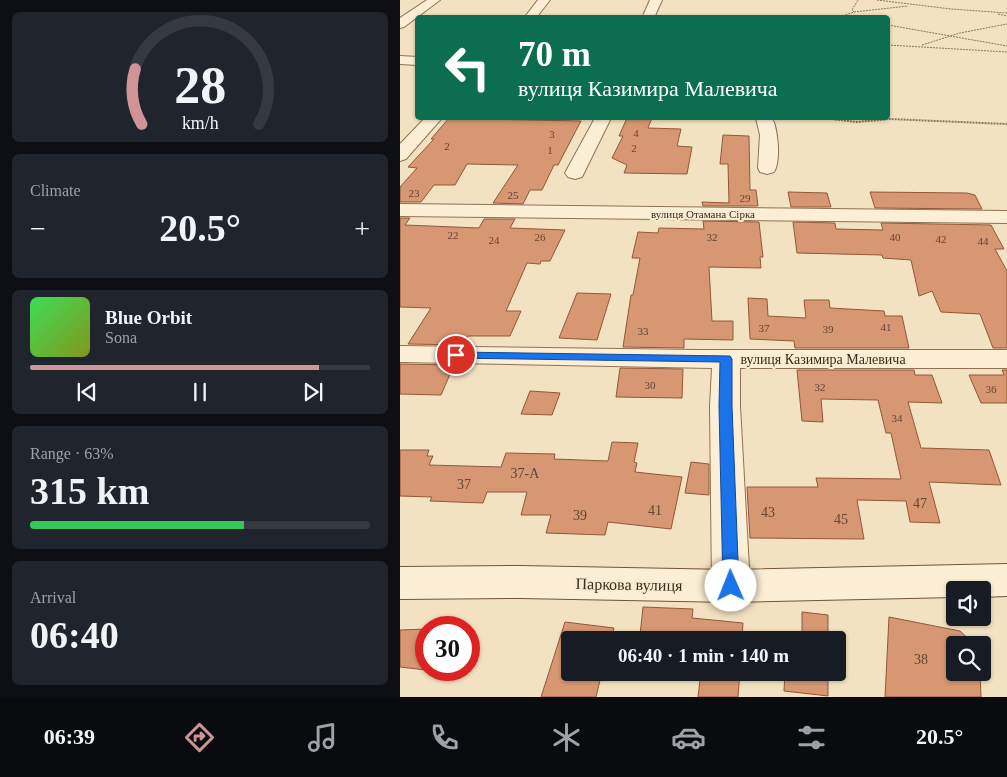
<!DOCTYPE html>
<meta charset="utf-8">
<style>
body{margin:0;font-family:"Times New Roman",serif;background:#20242c;color:#f1f3f6;height:100vh;display:flex;flex-direction:column;font-size:19px;white-space:nowrap}
*{box-sizing:border-box;margin:0}
p{font-size:16px;color:#9ea1a6}
.icon{flex:none;width:28px;height:28px;fill:none;stroke:currentColor;stroke-width:2;stroke-linecap:round;stroke-linejoin:round}
.map{position:relative;flex:1;overflow:hidden}
.details{display:flex;flex-direction:column;gap:12px;padding:12px;background:#0d0f14;width:400px}
.details>*{flex:none}
.banner{position:absolute;left:15px;top:15px;width:475px;height:105px;border-radius:5px;box-shadow:0 1px 4px #0004;background:#0b6e4f;color:#fff;overflow:hidden}
.buttons{position:absolute;left:546px;top:581px;display:grid;gap:10px}
.buttons a{display:grid;place-items:center;width:45px;height:45px;border-radius:5px;background:#171b24;box-shadow:0 1px 4px #0004;font-size:25px}
.speed{position:absolute;left:15px;top:616px;display:flex;gap:10px;font-size:25px;font-weight:700;text-align:center}
.speed>*{display:grid;place-content:center;width:65px;height:65px;border-radius:50%;background:#171b24;box-shadow:0 1px 4px #0004;line-height:1}
.speed .limit{border:8px solid #d22;background:#fff;color:#111}
.pin{position:absolute;display:grid;place-items:center;width:42px;height:42px;color:#fff;margin:-21px;border:2px solid #fff;border-radius:50%;box-shadow:0 1px 5px #0007}
.me{position:absolute;width:55px;margin:-28px;rotate:359deg;stroke-linejoin:round;filter:drop-shadow(0 0 4px #0008)}
.turn{display:flex;align-items:center;gap:18px;height:105px;padding:0 20px;font-size:22px}
.turn .icon{width:65px;height:65px;stroke-width:2.5}
.turn b{display:block;font-size:35px;line-height:42px}
.big{font-size:38px;font-weight:800;line-height:1.1}
.details .card{flex:1;display:flex;flex-direction:column;justify-content:center;gap:8px;min-width:0;padding:0 18px;border-radius:8px;background:#20242c}
.details .dial{align-items:center;gap:0}
.dial svg{height:130px;overflow:visible;fill:none;stroke:#363941;stroke-width:7;stroke-linecap:round;text-anchor:middle}
.dial text{fill:#f1f3f6;stroke:none}
.song{display:flex;align-items:center;gap:15px}
.cover{width:60px;height:60px;border-radius:8px;background:linear-gradient(135deg,hsl(130 70% 55%),hsl(70 70% 35%))}
.played{height:5px;border-radius:2px;background:linear-gradient(90deg,#d09398 85%,#363941 85%)}
.keys{display:flex;justify-content:space-around;direction:ltr}
.heat{display:flex;justify-content:space-between;align-items:center;font-size:28px;direction:ltr}
.charge{height:8px;border-radius:4px;background:linear-gradient(90deg,#34c759 63%,#363941 0)}
.trip{position:absolute;left:161px;top:631px;width:285px;height:50px;border-radius:5px;background:#171b24;box-shadow:0 1px 4px #0004;font-weight:800;line-height:50px;text-align:center}
.tab-bar{display:flex;height:80px;justify-content:space-around;align-items:center;background:#090b0e;color:#9ea1a6}
.tab-bar .icon{width:35px;height:35px}
.tab-bar .selected{color:#d09398}
.tab-bar b{font-size:22px;color:#f1f3f6}
main{display:flex;flex:1;min-height:0}
.map>svg:first-child{display:block}
.building{fill:#d69772;stroke:#925839}
.lines{fill:none;stroke-linecap:round;stroke-linejoin:round}
.street-casing{stroke:#907256;stroke-width:2}
.secondary-casing{stroke:#715339;stroke-width:2}
.path-far1{stroke:#907256;stroke-width:1;stroke-dasharray:2 1;stroke-linecap:butt}
.path{stroke:#907256;stroke-width:2;stroke-dasharray:2 1;stroke-linecap:butt}
.street{fill:#fdefd6;fill-rule:evenodd}
.secondary{fill:#fdefd6;fill-rule:evenodd}
.route{fill:#1a73e8;stroke:#114b97}
.labels{text-anchor:middle;stroke-width:4;stroke-linejoin:round;paint-order:stroke}
.number-label{font-size:11px;fill:#644632}
.far-street-label{font-size:11px;fill:#3e2b1c;stroke:#faecd2}
.street-label{font-size:14px;fill:#3e2b1c;stroke:#faecd2}
.near-number-label{font-size:14px;fill:#644632}
.near-street-label{font-size:16px;fill:#3e2b1c;stroke:#faecd2}
</style>
<main>
<section class="details">
<div class="card dial"><svg viewBox="0 0 100 80">
<path d="M14 69A42 42 0 1 1 86 69"/>
<path d="M14 69A42 42 0 0 1 10 35" stroke="#d09398"/>
<text x="50" y="56" font-size="32" font-weight="700">28</text>
<text x="50" y="72" font-size="11">km/h</text>
</svg></div>
<div class="card"><p>Climate</p>
<div class="heat"><a>−</a><b class="big">20.5°</b><a>+</a></div>
</div>
<div class="card">
<div class="song"><i class="cover"></i><div><b>Blue Orbit</b><p>Sona</p></div></div>
<div class="played"></div>
<div class="keys"><svg class="icon" aria-label="previous" viewBox="0 0 24 24"><path d="M18 5L8 12l10 7zM5 5v14"/></svg><svg class="icon" aria-label="pause" viewBox="0 0 24 24"><path d="M8 5v14M16 5v14"/></svg><svg class="icon" aria-label="next" viewBox="0 0 24 24"><path d="M6 5l10 7-10 7zM19 5v14"/></svg></div>
</div>
<div class="card"><p>Range · 63%</p><b class="big">315 km</b><div class="charge"></div></div>
<div class="card"><p>Arrival</p><b class="big">06:40</b></div>
</section>
<div class="map">
<svg width="607" height="697" viewBox="0 0 607 697">
<rect width="100%" height="100%" fill="#f3e2c1"/>
<g class="building">
<polygon points="49,118 82,118 81,119 181,121 158,165 154,165 142,190 130,190 123,204 93,203 118,165 67,164 55,185 34,185 21,202 0,202 0,187 17,168 8,167 34,139 31,139"/>
<polygon points="227,118 252,118 248,128 281,129 277,146 292,147 287,174 224,173 227,165 212,158 223,136 219,136"/>
<polygon points="323,135 349,136 350,190 356,190 358,206 303,206 302,202 329,203 328,164 320,164"/>
<polygon points="388,192 427,193 431,207 391,207"/>
<polygon points="470,192 567,193 575,195 582,209 475,208"/>
<polygon points="0,218 10,218 5,225 79,228 84,219 115,219 110,228 165,230 150,261 141,261 140,264 127,263 106,311 121,311 110,336 68,336 64,345 8,344 31,308 0,307"/>
<polygon points="303,221 359,222 363,257 360,257 361,268 309,267 312,321 333,321 333,340 284,339 284,348 223,347 231,295 233,295 240,258 232,258 238,232 258,233 259,228 304,229"/>
<polygon points="393,222 435,223 436,229 483,230 481,223 591,225 604,249 595,249 607,271 607,348 593,348 580,314 541,312 532,291 519,296 511,260 483,258 482,255 397,253"/>
<polygon points="177,293 211,294 197,340 159,338"/>
<polygon points="348,298 367,299 368,316 406,318 404,300 429,300 430,308 484,311 485,316 502,316 509,348 395,348 394,341 350,339"/>
<polygon points="0,364 54,365 41,395 0,394"/>
<polygon points="220,368 283,369 282,398 216,397"/>
<polygon points="397,370 514,370 515,375 532,375 542,403 508,402 521,448 589,450 601,485 529,482 540,523 510,522 506,501 457,500 464,539 350,538 347,487 418,487 416,478 501,479 491,433 486,433 478,400 421,399 423,422 402,421"/>
<polygon points="602,370 607,370 607,403 581,403 569,375 604,375"/>
<polygon points="130,391 160,393 152,415 121,414"/>
<polygon points="212,442 238,443 234,462 237,463 235,472 282,477 271,529 208,522 205,535 146,533 151,515 121,515 127,492 87,492 83,503 30,501 32,497 0,496 0,450 29,450 27,456 33,456 29,465 101,467 106,453 155,454 154,459 208,461"/>
<polygon points="291,462 309,464 309,495 285,493"/>
<polygon points="243,607 293,609 292,618 343,623 342,640 304,640 305,637 240,635"/>
<polygon points="402,612 428,615 428,640 402,640"/>
<polygon points="489,617 560,631 575,645 555,645 555,672 580,672 581,697 485,697"/>
<polygon points="165,622 214,628 211,640 170,640 170,672 202,672 196,697 141,697"/>
<polygon points="26,629 26,670 0,667 0,630"/>
<polygon points="301,672 340,672 338,697 298,697"/>
<polygon points="385,672 428,672 428,696 384,691"/>
</g>
<g class="lines">
<g class="street-casing">
<g id="street">
<polygon points="27,0 40,0 4,27 0,28 0,18"/>
<polygon points="138,0 150,0 136,18 124,18"/>
<polygon points="250,0 262,0 254,18 242,18"/>
<polygon points="0,56 18,57 18,65 0,64"/>
<polygon points="25,118 42,118 6,159 0,161 0,144"/>
<polygon points="195,118 211,118 182,177 175,179 168,177 165,173"/>
<path d="M356 118H372C378 129 381 161 374 172L367 174 360 172 358 168 360 135Z"/>
<polygon points="0,204 607,211 607,223 0,216"/>
<polygon points="0,346 297,350 607,350 607,368 340,368 340,406 350,586 345,598 331,602 317,598 312,586 310,406 312,368 0,362"/>
</g>
</g>
<g class="secondary-casing">
<polygon id="secondary" points="607,564 607,596 582,597 582,590 555,590 555,597 331,602 120,598 0,599 0,567 120,566 331,570"/>
</g>
<g class="path-far1">
<polyline points="477,0 551,9 607,13"/>
<polyline points="454,12 452,10 458,0"/>
<polyline points="598,14 607,16"/>
<polyline points="437,18 454,12 508,6"/>
<polyline points="488,25 607,46"/>
<polyline points="488,45 607,52"/>
<polyline points="522,45 560,33 607,24"/>
</g>
<polyline class="path" points="423,118 457,122 489,119 607,124"/>
<use href="#street" class="street"/>
<use href="#secondary" class="secondary"/>
</g>
<polygon class="route" points="56,352 330,356 332,359 332,406 339,586 337,591 331,593 326,591 323,586 319,406 320,362 52,358 50,355 52,353"/>
<g class="labels">
<g class="number-label">
<text x="236" y="137">4</text>
<text x="152" y="138">3</text>
<text x="47" y="150">2</text>
<text x="234" y="152">2</text>
<text x="150" y="154">1</text>
<text x="14" y="197">23</text>
<text x="113" y="199">25</text>
<text x="345" y="202">29</text>
<text x="53" y="239">22</text>
<text x="140" y="241">26</text>
<text x="312" y="241">32</text>
<text x="495" y="241">40</text>
<text x="541" y="243">42</text>
<text x="94" y="244">24</text>
<text x="583" y="245">44</text>
<text x="486" y="331">41</text>
<text x="364" y="332">37</text>
<text x="428" y="333">39</text>
<text x="243" y="335">33</text>
<text x="250" y="389">30</text>
<text x="420" y="391">32</text>
<text x="591" y="393">36</text>
<text x="497" y="422">34</text>
</g>
<g class="far-street-label">
<text x="303" y="218">вулиця Отамана Сірка</text>
</g>
<g class="street-label">
<text x="423" y="364">вулиця Казимира Малевича</text>
</g>
<g class="near-number-label">
<text x="125" y="478">37-А</text>
<text x="64" y="489">37</text>
<text x="520" y="508">47</text>
<text x="255" y="515">41</text>
<text x="368" y="517">43</text>
<text x="180" y="520">39</text>
<text x="441" y="524">45</text>
<text x="521" y="664">38</text>
</g>
<g class="near-street-label">
<text transform="translate(229 584) rotate(1)" y="6">Паркова вулиця</text>
</g>
</g>
</svg>
<div class="buttons">
<a><svg class="icon" aria-label="sound" viewBox="0 0 24 24"><path d="M4 9h4l5-4v14l-5-4H4zM17 9q2 3 0 6"/></svg></a>
<a><svg class="icon" aria-label="search" viewBox="0 0 24 24"><circle cx="10" cy="10" r="6"/><path d="M15 15l6 6"/></svg></a>
</div>
<div class="speed"><div class="limit">30</div></div>
<div class="pin" style="left:56px;top:355px;background:#d93025"><svg class="icon" aria-label="arrive" viewBox="0 0 24 24"><path d="M6 21V4h12l-3 4 3 4H6"/></svg></div>
<svg class="me" style="left:331px;top:586px" viewBox="-20 -20 40 40"><circle r="19" fill="#fff"/><path d="M0-13L10 11 0 6-10 11z" fill="#1a73e8"/></svg>
<div class="trip">06:40 · 1 min · 140 m</div>
<div class="banner">
<div class="turn"><svg class="icon" aria-label="left" viewBox="0 0 24 24"><path d="M17 20v-9H6M10 6l-5 5 5 5"/></svg><div><b>70 m</b>вулиця Казимира Малевича</div></div>
</div>
</div>
</main>
<nav class="tab-bar">
<b>06:39</b>
<svg class="icon selected" aria-label="directions" viewBox="0 0 24 24"><path d="M12 3l9 9-9 9-9-9zM9 14v-3h6M13 9l2 2-2 2"/></svg>
<svg class="icon" aria-label="music" viewBox="0 0 24 24"><path d="M9 18V5l10-2v13"/><circle cx="6" cy="18" r="3"/><circle cx="16" cy="16" r="3"/></svg>
<svg class="icon" aria-label="phone" viewBox="0 0 24 24"><path d="M5 4h4l2 5-3 2q2 4 5 5l2-3 5 2v4C11 20 4 13 5 4z"/></svg>
<svg class="icon" aria-label="climate" viewBox="0 0 24 24"><path d="M12 3v18M4 7l16 10M4 17L20 7"/></svg>
<svg class="icon" aria-label="car" viewBox="0 0 24 24"><path d="M5 17H2v-5l4-1 3-4h7l3 4 3 1v5h-3M9 17h6M6 11h13"/><circle cx="7" cy="17" r="2"/><circle cx="17" cy="17" r="2"/></svg>
<svg class="icon" aria-label="filters" viewBox="0 0 24 24"><path d="M4 7h16M4 17h16"/><circle cx="9" cy="7" r="2"/><circle cx="15" cy="17" r="2"/></svg>
<b>20.5°</b>
</nav>
